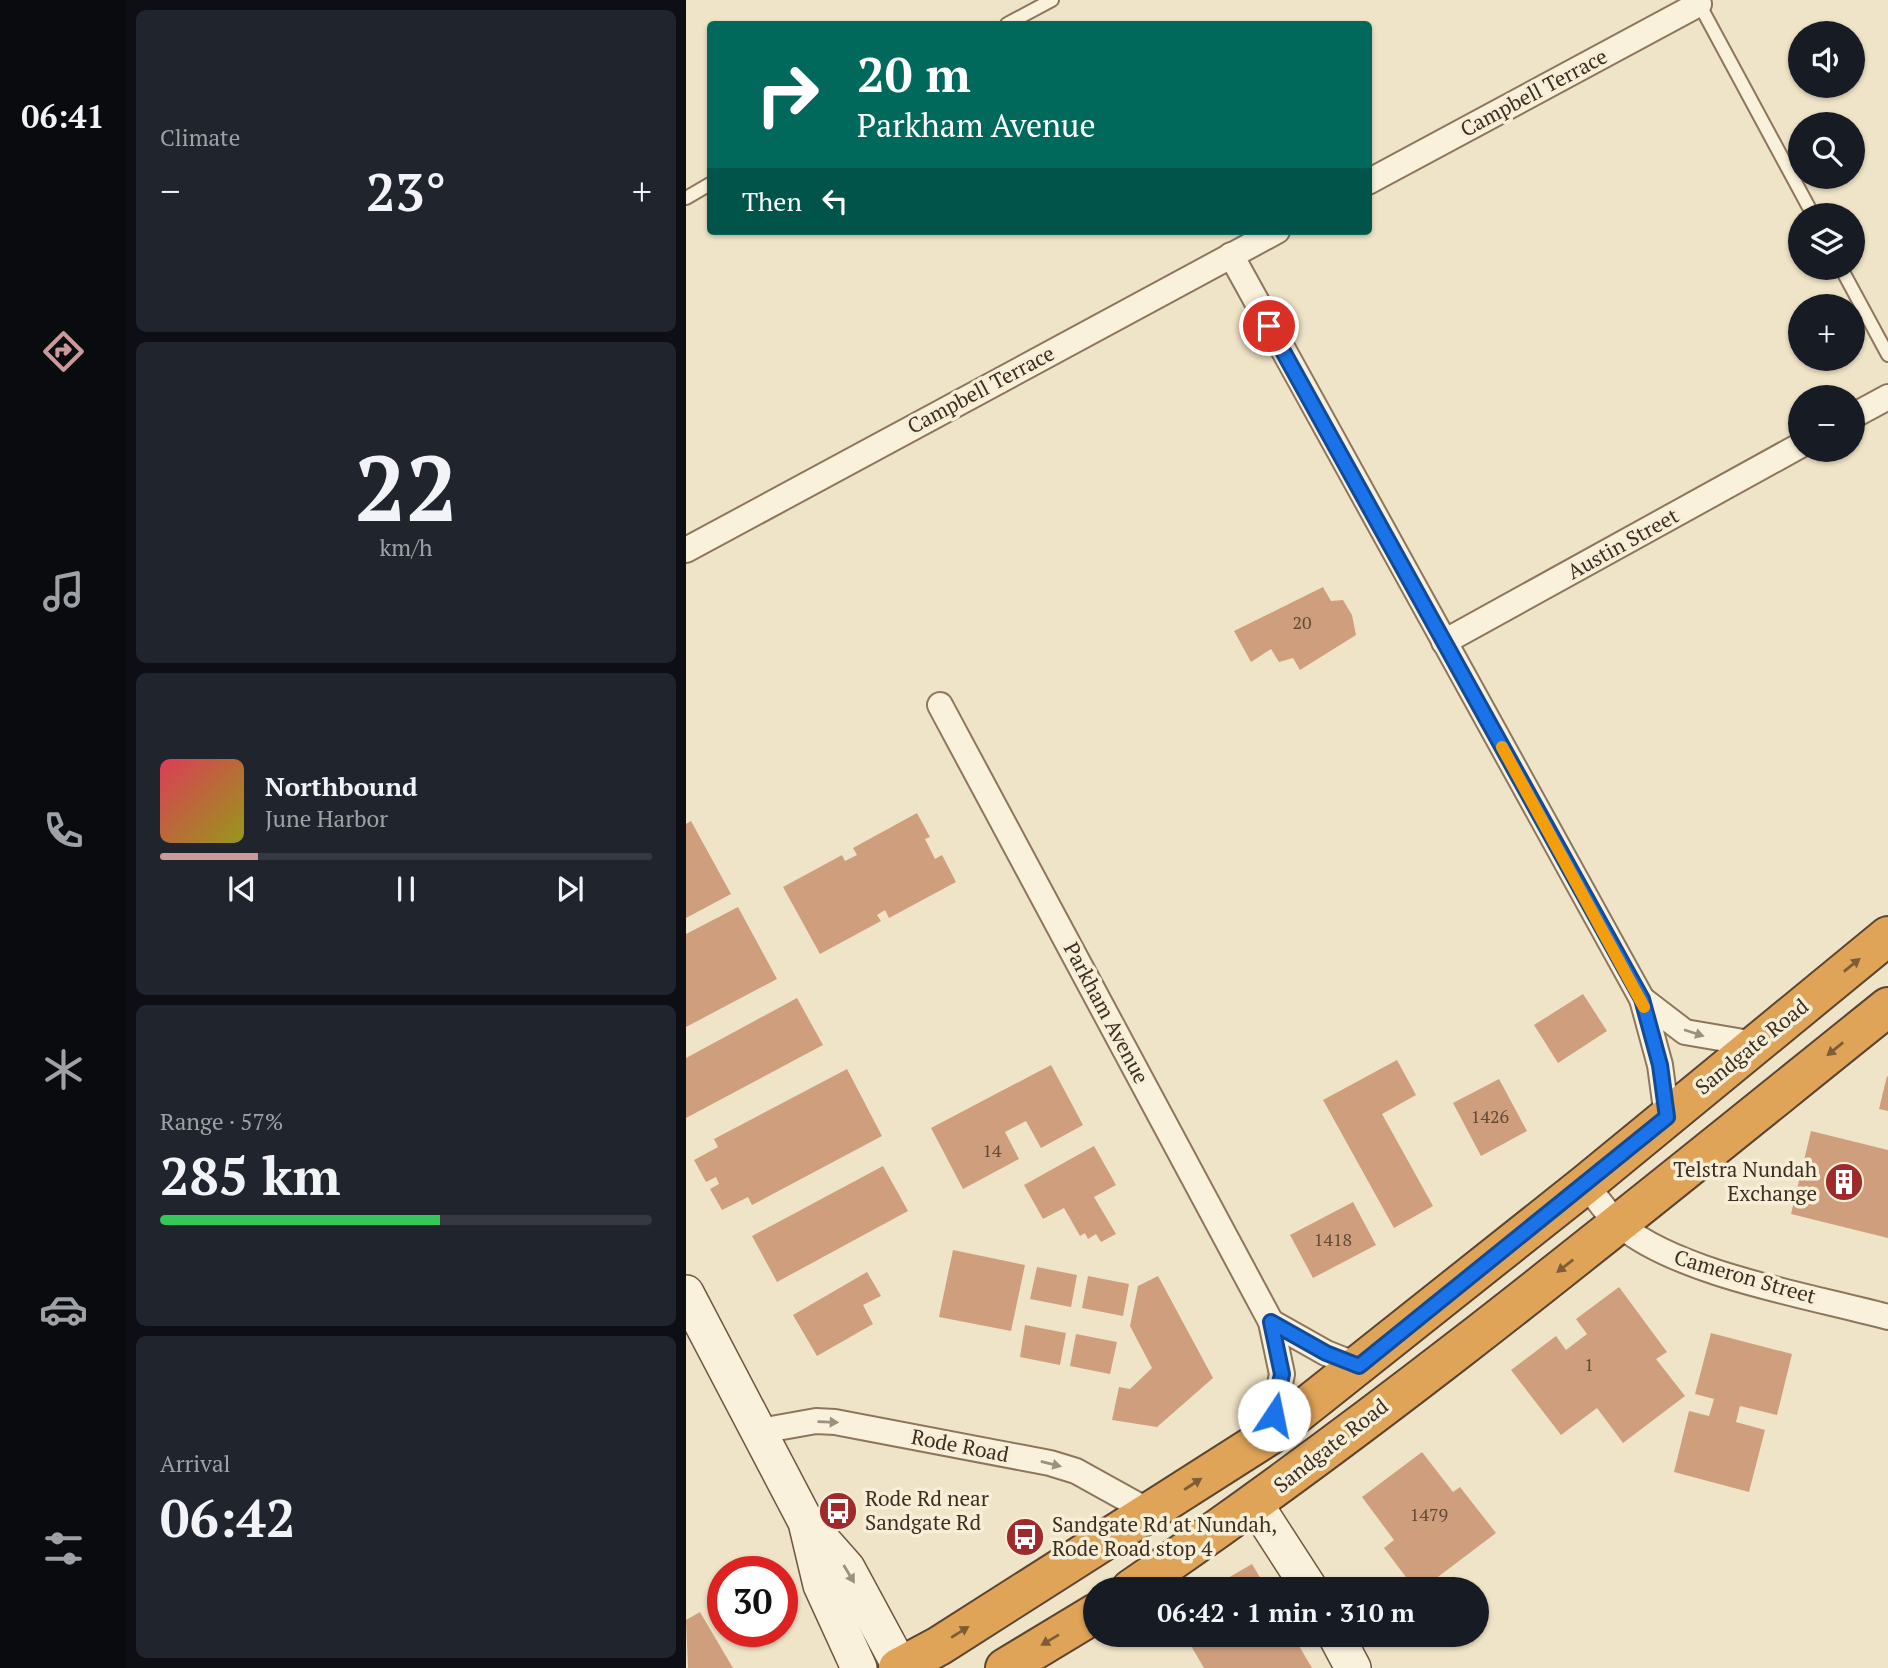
<!DOCTYPE html>
<meta charset="utf-8">
<style>
body{margin:0;font-family:"PT Serif",serif;background:#20242c;color:#f1f3f6;height:100vh;display:flex;flex-direction:column;font-size:26px;white-space:nowrap}
*{box-sizing:border-box;margin:0}
p{font-size:23px;color:#9ea1a6}
.icon{flex:none;width:38px;height:38px;fill:none;stroke:currentColor;stroke-width:2;stroke-linecap:round;stroke-linejoin:round}
.map{position:relative;flex:1;overflow:hidden}
.side{display:flex;flex-direction:column;gap:10px;padding:10px;background:#0d0f14;width:560px}
.side>*{flex:none}
.banner{position:absolute;left:21px;top:21px;width:665px;height:214px;border-radius:7px;box-shadow:0 2px 5px #0004;background:#00695c;color:#fff;overflow:hidden}
.controls{position:absolute;left:1102px;top:21px;display:grid;gap:14px}
.controls a{display:grid;place-items:center;width:77px;height:77px;border-radius:50%;background:#171b24;box-shadow:0 2px 5px #0004;font-size:35px}
.speed{position:absolute;left:21px;top:1556px;display:flex;gap:14px;font-size:35px;font-weight:700;text-align:center}
.speed>*{display:grid;place-content:center;width:91px;height:91px;border-radius:50%;background:#171b24;box-shadow:0 2px 5px #0004;line-height:1}
.speed .limit{border:10px solid #d22;background:#fff;color:#111}
.pin{position:absolute;display:grid;place-items:center;width:60px;height:60px;color:#fff;margin:-30px;border:4px solid #fff;border-radius:50%;box-shadow:0 2px 7px #0007}
.me{position:absolute;width:77px;margin:-38px;rotate:11deg;stroke-linejoin:round;filter:drop-shadow(0 0 5px #0008)}
.turn{display:flex;align-items:center;gap:24px;height:147px;padding:0 35px;font-size:32px}
.turn .icon{width:91px;height:91px;stroke-width:2.5}
.turn b{display:block;font-size:49px;line-height:60px}
.then{display:flex;align-items:center;height:66px;padding:0 35px;background:#0003;gap:14px;font-size:26px}
.big{font-size:52px;font-weight:600;line-height:1.1}
.side .card{flex:1;display:flex;flex-direction:column;justify-content:center;gap:10px;min-width:0;padding:0 24px;border-radius:10px;background:#20242c}
.side .dial{align-items:center;gap:0}
.dial b{font-size:91px;line-height:1}
.song{display:flex;align-items:center;gap:21px}
.cover{width:84px;height:84px;border-radius:10px;background:linear-gradient(135deg,hsl(350 70% 55%),hsl(60 70% 35%))}
.played{height:7px;border-radius:4px;background:linear-gradient(90deg,#cc999b 20%,#363941 20%)}
.keys{display:flex;justify-content:space-around;direction:ltr}
.heat{display:flex;justify-content:space-between;align-items:center;font-size:38px;direction:ltr}
.charge{height:10px;border-radius:5px;background:linear-gradient(90deg,#34c759 57%,#363941 0)}
.trip{position:absolute;left:397px;top:1577px;width:406px;height:70px;border-radius:35px;background:#171b24;box-shadow:0 2px 5px #0004;font-weight:600;line-height:70px;text-align:center}
main{display:flex;flex:1;min-height:0}
.dock{display:flex;flex-direction:column;width:126px;justify-content:space-around;align-items:center;background:#090b0e;color:#9ea1a6}
.dock .icon{width:49px;height:49px}
.dock .selected{color:#cc999b}
.dock b{font-size:32px;color:#f1f3f6}
.map>svg:first-child{display:block}
.building{fill:#cf9f7d}
.lines{fill:none;stroke-linecap:round;stroke-linejoin:round}
.lane-casing{stroke:#8d765c;stroke-width:16}
.street-casing{stroke:#8d765c;stroke-width:28}
.secondary-casing{stroke:#6f573f;stroke-width:38}
.highway-casing{stroke:#5b4430;stroke-width:42}
.lane{stroke:#faf1dc;stroke-width:12}
.street{stroke:#faf1dc;stroke-width:24}
.secondary{stroke:#faf1dc;stroke-width:35}
.highway{stroke:#e0a458;stroke-width:38}
.oneway{fill:#7e5d36}
.oneway2{fill:#9c907e}
.route-casing{stroke:#114b97;stroke-width:18}
.route{stroke:#1a73e8;stroke-width:12}
.slow{stroke:#f59e0b;stroke-width:12}
.labels{text-anchor:middle;stroke-width:7;stroke-linejoin:round;paint-order:stroke}
.number-label{font-size:18px;fill:#624a37}
.street-label{font-size:21px;fill:#3d2e20;stroke:#f7eed8}
.poi-label{font-size:21px;fill:#3d2e20;stroke:#f7eed8;text-anchor:start}
</style>
<main>
<nav class="dock">
<b>06:41</b>
<svg class="icon selected" aria-label="directions" viewBox="0 0 24 24"><path d="M12 3l9 9-9 9-9-9zM9 14v-3h6M13 9l2 2-2 2"/></svg>
<svg class="icon" aria-label="music" viewBox="0 0 24 24"><path d="M9 18V5l10-2v13"/><circle cx="6" cy="18" r="3"/><circle cx="16" cy="16" r="3"/></svg>
<svg class="icon" aria-label="phone" viewBox="0 0 24 24"><path d="M5 4h4l2 5-3 2q2 4 5 5l2-3 5 2v4C11 20 4 13 5 4z"/></svg>
<svg class="icon" aria-label="climate" viewBox="0 0 24 24"><path d="M12 3v18M4 7l16 10M4 17L20 7"/></svg>
<svg class="icon" aria-label="car" viewBox="0 0 24 24"><path d="M5 17H2v-5l4-1 3-4h7l3 4 3 1v5h-3M9 17h6M6 11h13"/><circle cx="7" cy="17" r="2"/><circle cx="17" cy="17" r="2"/></svg>
<svg class="icon" aria-label="filters" viewBox="0 0 24 24"><path d="M4 7h16M4 17h16"/><circle cx="9" cy="7" r="2"/><circle cx="15" cy="17" r="2"/></svg>
</nav>
<section class="side">
<div class="card"><p>Climate</p>
<div class="heat"><a>−</a><b class="big">23°</b><a>+</a></div>
</div>
<div class="card dial"><b>22</b><p>km/h</p></div>
<div class="card">
<div class="song"><i class="cover"></i><div><b>Northbound</b><p>June Harbor</p></div></div>
<div class="played"></div>
<div class="keys"><svg class="icon" aria-label="previous" viewBox="0 0 24 24"><path d="M18 5L8 12l10 7zM5 5v14"/></svg><svg class="icon" aria-label="pause" viewBox="0 0 24 24"><path d="M8 5v14M16 5v14"/></svg><svg class="icon" aria-label="next" viewBox="0 0 24 24"><path d="M6 5l10 7-10 7zM19 5v14"/></svg></div>
</div>
<div class="card"><p>Range · 57%</p><b class="big">285 km</b><div class="charge"></div></div>
<div class="card"><p>Arrival</p><b class="big">06:42</b></div>
</section>
<div class="map">
<svg width="1202" height="1668" viewBox="0 0 1202 1668">
<rect width="100%" height="100%" fill="#f0e4c8"/>
<g class="building">
<polygon points="637,587 645,601 657,600 666,615 670,635 614,670 607,658 593,662 585,649 565,662 548,631"/>
<polygon points="231,813 244,837 239,839 249,859 256,855 270,882 203,918 199,910 191,915 195,921 134,954 97,887 156,855 159,861 171,855 167,848"/>
<polygon points="5,821 45,894 0,918 0,824"/>
<polygon points="52,907 91,979 0,1027 0,934"/>
<polygon points="897,994 921,1031 872,1063 848,1025"/>
<polygon points="111,998 137,1045 0,1118 0,1058"/>
<polygon points="711,1060 730,1095 696,1114 747,1206 708,1228 637,1100"/>
<polygon points="365,1065 397,1125 355,1148 340,1121 319,1132 333,1159 277,1189 245,1128"/>
<polygon points="161,1069 196,1136 66,1205 62,1197 36,1210 24,1189 33,1184 30,1177 20,1182 8,1160 32,1147 28,1139"/>
<polygon points="1201,1076 1202,1077 1202,1111 1193,1109"/>
<polygon points="813,1079 841,1131 795,1156 767,1103"/>
<polygon points="1125,1131 1202,1150 1202,1238 1105,1214"/>
<polygon points="408,1146 430,1185 408,1197 430,1234 415,1242 410,1234 402,1239 399,1233 394,1236 378,1208 357,1219 338,1185"/>
<polygon points="197,1166 222,1211 91,1282 66,1236"/>
<polygon points="667,1202 690,1245 627,1278 604,1235"/>
<polygon points="267,1250 339,1265 325,1331 253,1317"/>
<polygon points="351,1267 391,1275 385,1307 344,1299"/>
<polygon points="181,1272 195,1296 177,1305 187,1324 131,1356 107,1315"/>
<polygon points="402,1276 443,1284 437,1316 396,1308"/>
<polygon points="472,1276 527,1378 471,1427 426,1420 433,1387 444,1389 466,1368 444,1326 452,1286"/>
<polygon points="933,1287 981,1352 970,1359 999,1396 937,1443 911,1408 875,1435 825,1370 870,1336 880,1350 901,1334 890,1319"/>
<polygon points="339,1325 380,1333 374,1365 334,1357"/>
<polygon points="1025,1333 1106,1354 1091,1415 1054,1406 1050,1422 1079,1430 1063,1492 988,1472 1003,1411 1023,1416 1028,1399 1009,1394"/>
<polygon points="390,1334 431,1342 424,1374 384,1366"/>
<polygon points="736,1452 767,1492 774,1487 810,1533 736,1589 729,1589 698,1548 708,1540 676,1497"/>
<polygon points="566,1564 581,1589 523,1589"/>
<polygon points="14,1612 47,1668 2,1668 0,1620"/>
<polygon points="498,1634 606,1634 626,1668 518,1668"/>
</g>
<g class="lines">
<g class="lane-casing">
<g id="lane">
<polyline points="1011,0 1127,215"/>
<polyline points="321,24 366,0"/>
<polyline points="0,198 24,184"/>
<polyline points="1155,268 1202,355"/>
</g>
</g>
<g class="street-casing">
<g id="street">
<polyline points="682,182 1013,4"/>
<polyline points="545,255 956,999 974,1065 981,1117"/>
<polyline points="1167,416 1202,397"/>
<polyline points="0,550 591,231"/>
<polyline points="758,642 1115,445"/>
<polyline points="254,705 585,1322 596,1374 584,1435"/>
<polyline points="956,999 999,1032 1069,1044"/>
<path d="M900 1184C910 1197 921 1214 934 1225 995 1275 1124 1296 1202 1317"/>
<polyline points="585,1322 640,1353 673,1366"/>
<polyline points="74,1431 130,1421 149,1422 364,1463 390,1471 464,1512"/>
</g>
</g>
<g class="secondary-casing">
<g id="secondary">
<polyline points="0,1293 120,1522 135,1585 173,1668"/>
<polyline points="569,1504 624,1589"/>
<polyline points="122,1524 161,1568 215,1668"/>
<polyline points="649,1634 667,1668"/>
</g>
</g>
<g class="highway-casing">
<g id="highway">
<path d="M445 1589C708 1410 954 1206 1202 1007"/>
<polyline points="212,1668 253,1646 584,1435 900,1184 1202,936"/>
<polyline points="319,1668 410,1613"/>
</g>
</g>
<use href="#lane" class="lane"/>
<use href="#street" class="street"/>
<use href="#secondary" class="secondary"/>
<use href="#highway" class="highway"/>
</g>
<defs><path id="oneway-solid" d="M-6-.8H1V-3.2L6.5 0L1 3.2V.8H-6Z" transform="scale(1.75)"/></defs>
<g class="oneway">
<use href="#oneway-solid" transform="translate(1166 965) rotate(-39)"/>
<use href="#oneway-solid" transform="translate(1149 1049) rotate(141)"/>
<use href="#oneway-solid" transform="translate(879 1266) rotate(142)"/>
<use href="#oneway-solid" transform="translate(507 1484) rotate(-33)"/>
<use href="#oneway-solid" transform="translate(274 1632) rotate(-32)"/>
<use href="#oneway-solid" transform="translate(364 1640) rotate(149)"/>
</g>
<g class="oneway2">
<use href="#oneway-solid" transform="translate(1008 1033) rotate(18)"/>
<use href="#oneway-solid" transform="translate(142 1422) rotate(2)"/>
<use href="#oneway-solid" transform="translate(365 1464) rotate(14)"/>
<use href="#oneway-solid" transform="translate(163 1574) rotate(59)"/>
</g>
<g class="lines">
<g class="route-casing">
<polyline id="route" points="583,326 956,999 974,1065 981,1117 673,1366 640,1353 585,1322 596,1374 588,1415"/>
</g>
<use href="#route" class="route"/>
<polyline class="slow" points="816,747 958,1007"/>
</g>
<defs>
<g id="building-disc" transform="scale(2.0125)"><circle r="9.5" fill="#9e2a2b" stroke="#f7eed8"/><path d="M-4-6H4V6H1V3H-1V6H-4ZM-2.5-4.3h1.7v1.8h-1.7ZM.8-4.3h1.7v1.8H.8ZM-2.5-1h1.7V.8h-1.7ZM.8-1h1.7V.8H.8Z" fill="#fff"/></g>
<g id="bus-disc" transform="scale(2.0125)"><circle r="9.5" fill="#9e2a2b" stroke="#f7eed8"/><path d="M-5-6H5V4H4V6H2V4H-2V6H-4V4H-5ZM-3.5-4V0h7V-4ZM-3.5 1.2v1.5H-2V1.2ZM2 1.2v1.5H3.5V1.2Z" fill="#fff"/></g>
</defs>
<g fill-rule="evenodd">
<use href="#building-disc" x="1158" y="1182"/>
<use href="#bus-disc" x="152" y="1511"/>
<use href="#bus-disc" x="339" y="1537"/>
</g>
<g class="labels">
<g class="number-label">
<text x="616" y="629">20</text>
<text x="804" y="1123">1426</text>
<text x="306" y="1157">14</text>
<text x="647" y="1246">1418</text>
<text x="903" y="1371">1</text>
<text x="743" y="1521">1479</text>
</g>
<g class="street-label">
<text transform="translate(848 93) rotate(-28)" y="7">Campbell Terrace</text>
<text transform="translate(295 390) rotate(-28)" y="7">Campbell Terrace</text>
<text transform="translate(937 544) rotate(-29)" y="7">Austin Street</text>
<text transform="translate(420 1013) rotate(62)" y="7">Parkham Avenue</text>
<text transform="translate(1066 1047) rotate(-39)" y="7">Sandgate Road</text>
<text transform="translate(1059 1277) rotate(16)" y="7">Cameron Street</text>
<text transform="translate(274 1446) rotate(11)" y="7">Rode Road</text>
<text transform="translate(645 1446) rotate(-38)" y="7">Sandgate Road</text>
</g>
<g class="poi-label">
<text x="1131" y="1177" text-anchor="end">Telstra Nundah<tspan x="1131" dy="24">Exchange</tspan></text>
<text x="179" y="1506">Rode Rd near<tspan x="179" dy="24">Sandgate Rd</tspan></text>
<text x="366" y="1532">Sandgate Rd at Nundah,<tspan x="366" dy="24">Rode Road stop 4</tspan></text>
</g>
</g>
</svg>
<div class="controls">
<a><svg class="icon" aria-label="sound" viewBox="0 0 24 24"><path d="M4 9h4l5-4v14l-5-4H4zM17 9q2 3 0 6"/></svg></a>
<a><svg class="icon" aria-label="search" viewBox="0 0 24 24"><circle cx="10" cy="10" r="6"/><path d="M15 15l6 6"/></svg></a>
<a><svg class="icon" aria-label="layers" viewBox="0 0 24 24"><path d="M12 4l9 5-9 5-9-5zM3 14l9 5 9-5"/></svg></a>
<a>+</a>
<a>−</a>
</div>
<div class="speed"><div class="limit">30</div></div>
<div class="pin" style="left:583px;top:326px;background:#d93025"><svg class="icon" aria-label="arrive" viewBox="0 0 24 24"><path d="M6 21V4h12l-3 4 3 4H6"/></svg></div>
<svg class="me" style="left:588px;top:1415px" viewBox="-20 -20 40 40"><circle r="19" fill="#fff"/><path d="M0-13L10 11 0 6-10 11z" fill="#1a73e8"/></svg>
<div class="trip">06:42 · 1 min · 310 m</div>
<div class="banner">
<div class="turn"><svg class="icon" aria-label="right" viewBox="0 0 24 24"><path d="M7 20v-9h11M14 6l5 5-5 5"/></svg><div><b>20 m</b>Parkham Avenue</div></div>
<div class="then">Then<svg class="icon" aria-label="left" viewBox="0 0 24 24"><path d="M17 20v-9H6M10 6l-5 5 5 5"/></svg></div>
</div>
</div>
</main>
